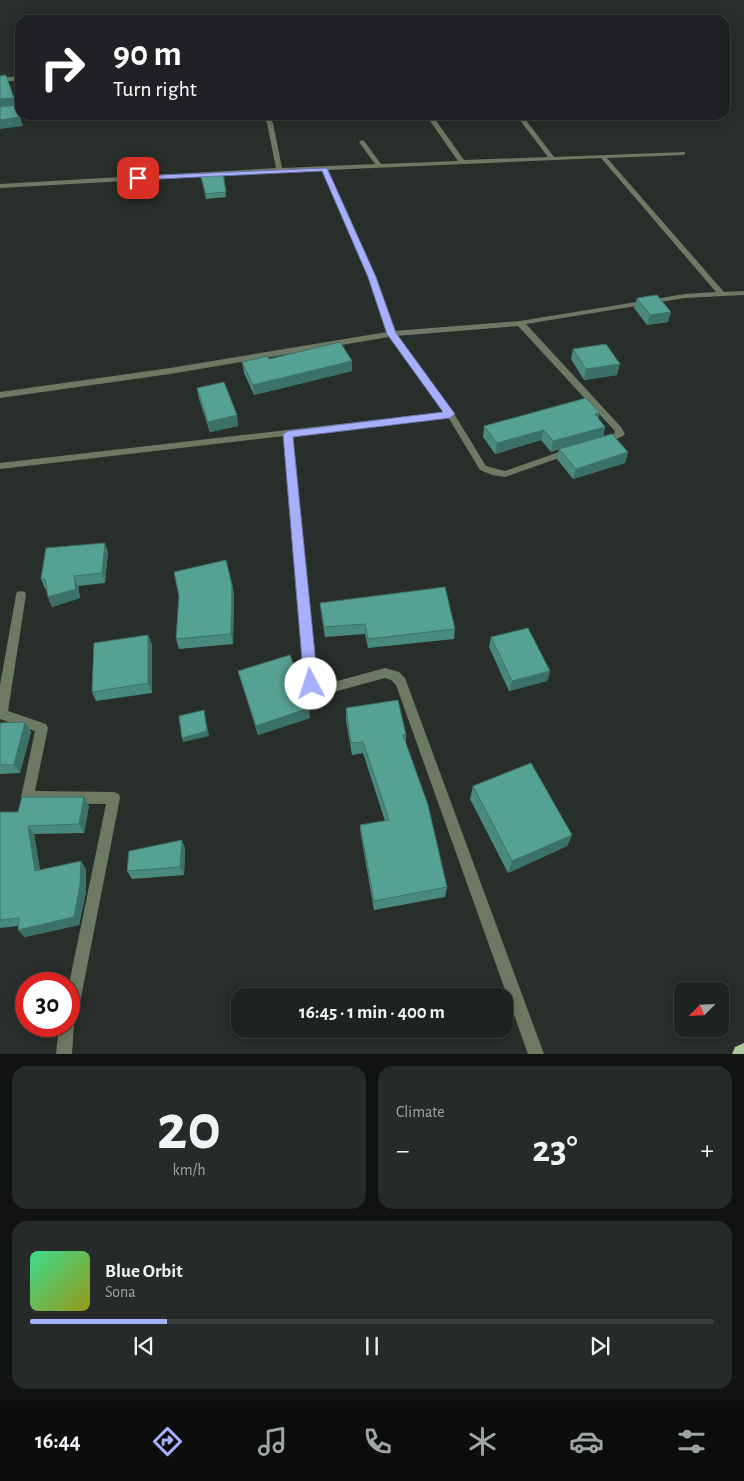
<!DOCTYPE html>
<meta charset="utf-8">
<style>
body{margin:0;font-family:"Alegreya Sans",sans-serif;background:#262a29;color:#f1f3f6;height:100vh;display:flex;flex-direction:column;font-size:19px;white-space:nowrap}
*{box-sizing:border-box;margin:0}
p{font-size:16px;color:#a1a4a5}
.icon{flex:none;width:28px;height:28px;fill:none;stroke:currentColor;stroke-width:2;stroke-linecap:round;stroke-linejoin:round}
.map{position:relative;height:1054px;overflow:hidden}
.side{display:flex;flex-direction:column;gap:12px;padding:12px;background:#101312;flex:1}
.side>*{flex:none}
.banner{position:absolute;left:15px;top:15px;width:715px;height:105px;border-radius:15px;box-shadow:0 2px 12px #0003,0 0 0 1px #3c3f3e;background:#202124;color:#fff;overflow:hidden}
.needle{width:32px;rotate:246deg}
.buttons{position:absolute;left:674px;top:982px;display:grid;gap:10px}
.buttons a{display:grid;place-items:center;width:55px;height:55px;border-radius:10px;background:#1e2220;box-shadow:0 2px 12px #0003,0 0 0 1px #3c3f3e;font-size:25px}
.speed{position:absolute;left:15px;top:972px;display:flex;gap:10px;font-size:25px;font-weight:700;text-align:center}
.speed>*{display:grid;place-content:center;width:65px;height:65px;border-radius:50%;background:#1e2220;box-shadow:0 2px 12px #0003,0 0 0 1px #3c3f3e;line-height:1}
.speed .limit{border:8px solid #d22;background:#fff;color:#111}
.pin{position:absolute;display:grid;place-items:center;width:42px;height:42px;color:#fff;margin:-21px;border-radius:10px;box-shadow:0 2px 8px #0006}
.me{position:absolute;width:55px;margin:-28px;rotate:355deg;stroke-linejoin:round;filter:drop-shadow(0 0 4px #0008)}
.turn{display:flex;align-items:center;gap:18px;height:105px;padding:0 15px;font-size:22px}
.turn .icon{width:65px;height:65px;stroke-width:2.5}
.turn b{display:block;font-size:35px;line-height:42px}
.big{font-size:38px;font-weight:600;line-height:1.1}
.side .tile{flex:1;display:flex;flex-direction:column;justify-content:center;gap:8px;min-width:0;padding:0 18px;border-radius:15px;background:#262a29}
.side .dial{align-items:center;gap:0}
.dial b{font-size:65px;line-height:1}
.song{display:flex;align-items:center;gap:15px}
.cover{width:60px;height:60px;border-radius:8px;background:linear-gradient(135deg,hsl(150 70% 55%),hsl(60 70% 35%))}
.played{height:5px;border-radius:2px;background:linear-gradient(90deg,#a7b0fc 20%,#3c3f3e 20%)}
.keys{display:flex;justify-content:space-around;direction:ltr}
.heat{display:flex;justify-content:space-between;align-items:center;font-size:28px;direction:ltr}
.side .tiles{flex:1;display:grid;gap:12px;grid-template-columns:1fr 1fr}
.tile:last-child{grid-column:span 2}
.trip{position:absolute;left:231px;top:988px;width:282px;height:50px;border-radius:15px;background:#1e2220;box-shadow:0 2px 12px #0003,0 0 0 1px #3c3f3e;font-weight:600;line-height:50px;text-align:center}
.tabs{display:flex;height:80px;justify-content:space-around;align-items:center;background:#0c0e0d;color:#a1a4a5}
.tabs .icon{width:35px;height:35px}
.tabs .current{color:#a7b0fc}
.tabs b{font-size:22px;color:#f1f3f6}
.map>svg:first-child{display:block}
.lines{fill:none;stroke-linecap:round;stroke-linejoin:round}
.minor{fill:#6d7963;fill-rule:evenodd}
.primary{fill:#aec699;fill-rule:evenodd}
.wall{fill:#498a7e}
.shaded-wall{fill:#3c7167}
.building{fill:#55a193;stroke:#3c7167}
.route{fill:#a7b0fc;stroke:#6d72a4}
</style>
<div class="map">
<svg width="744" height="1054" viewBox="0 0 744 1054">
<rect width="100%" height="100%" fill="#282e2a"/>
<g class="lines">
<g class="minor">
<polygon points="20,76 20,80 0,82 0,78"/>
<polygon points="20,107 20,111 0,113 0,109"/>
<path d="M261 115H267L273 123 282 168 375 164 359 142 362 140 364 141 381 164 458 161 426 115H432L464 160 548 157 516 115H522L554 157 685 152V154L683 155 607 158 724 292 744 291V295L685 298 526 324 621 427 625 434 623 436 603 445 600 444 598 442 600 440 615 433 614 430 518 326 396 336 453 412 486 466 505 471 570 448 575 451 573 453 505 477 492 475 480 470 448 417 293 435 317 683 319 686 385 668 399 672 405 678 544 1054H528L396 685 391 680 385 678 319 696 310 693 305 684 284 436 0 469V463L444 412 389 337 170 374 0 398V392L170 368 387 332 368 277 322 170 0 188V184L276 168 267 123ZM601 158 716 292 685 294 520 321 394 331 376 277 328 170Z"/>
<polygon points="21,591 25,592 26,595 8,711 46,724 48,728 35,791 114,792 119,794 120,798 77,1018 74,1024 72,1054 56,1054 59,1026 69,1026 69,984 106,804 27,803 22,801 21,797 35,731 0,719 0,685 16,595 17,592"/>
</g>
<polygon class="primary" points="744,1043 744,1054 732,1054 735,1047"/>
</g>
<g class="wall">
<polygon points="223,173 226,197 206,199 200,174"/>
<polygon points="637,298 668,322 647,325 634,308"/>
<polygon points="573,349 617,375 584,380 571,359"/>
<polygon points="269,359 352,371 254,395 244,373 242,362"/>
<polygon points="197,388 237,415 238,426 210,432 199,399"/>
<polygon points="600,413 598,418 605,427 603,437 628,452 625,463 573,479 557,459 559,449 551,452 541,440 495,454 483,437 484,426"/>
<polygon points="108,552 105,583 78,586 80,598 52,607 48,597 46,589 45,589 41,579"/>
<polygon points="232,585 234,595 233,644 179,649 176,639"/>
<polygon points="320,603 455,629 454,639 368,648 365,634 325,637 321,613"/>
<polygon points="148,635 152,645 152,693 96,701 92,692"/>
<polygon points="491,637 550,671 547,681 509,691 489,647"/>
<polygon points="238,671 310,718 258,735 241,681"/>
<polygon points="346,708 406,735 406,743 447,887 445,897 374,910 361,836 360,825 385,821 363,753 352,755 346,720"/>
<polygon points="25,722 31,732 20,773 0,774 0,723"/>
<polygon points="473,786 572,835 567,846 508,873 470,799"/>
<polygon points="89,806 84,833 34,834 40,870 86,869 86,892 79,925 25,937 18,930 18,926 0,928 0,812 18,812"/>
<polygon points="185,848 184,875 132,879 127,871"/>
</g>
<g class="shaded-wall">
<polygon points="14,98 16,105 0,107 0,99"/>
<polygon points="20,117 23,126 0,129 0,120"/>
<polygon points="671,312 668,322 647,325 650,315"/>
<polygon points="352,361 352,371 254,395 253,385"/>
<polygon points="620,364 617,375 584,380 586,369"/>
<polygon points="600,413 597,423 595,414"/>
<polygon points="237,415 238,426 210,432 208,422"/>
<polygon points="605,427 603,437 551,452 553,441"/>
<polygon points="544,430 541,440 495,454 497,443"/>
<polygon points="628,452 625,463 573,479 576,469"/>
<polygon points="105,543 108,552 105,583 102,573"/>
<polygon points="74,576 78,586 80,598 52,607 48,597"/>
<polygon points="232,585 234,595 233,644 231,634"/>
<polygon points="148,635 152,645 152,693 148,683"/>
<polygon points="550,671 547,681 509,691 512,681"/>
<polygon points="309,708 310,718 258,735 256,726"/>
<polygon points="204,710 209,736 183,742 182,738"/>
<polygon points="25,722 31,732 20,773 14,765"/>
<polygon points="84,797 89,806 84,833 79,824"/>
<polygon points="28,826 34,834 41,879 35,871"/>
<polygon points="572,835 567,846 508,873 512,861"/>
<polygon points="182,840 185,848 184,875 180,867"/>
<polygon points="81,861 86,869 86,892 79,925 25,937 18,930"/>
</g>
<g class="building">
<polygon points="6,75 14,98 0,99 0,76"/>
<polygon points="16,105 20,117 0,120 0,107"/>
<polygon points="223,173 226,192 206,194 200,174"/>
<polygon points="657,295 671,312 650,315 637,298"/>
<polygon points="340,342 352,361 253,385 242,362 268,356 269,359"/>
<polygon points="606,344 620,364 586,369 573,349"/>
<polygon points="224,382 237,415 208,422 197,388"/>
<polygon points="586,398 600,413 595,414 605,427 553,441 544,430 497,443 484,426"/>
<polygon points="612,434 628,452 576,469 559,449"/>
<polygon points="105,543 102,573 74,576 76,589 48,597 45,579 41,579 46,548"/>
<polygon points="226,560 232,585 231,634 176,639 179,596 174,572"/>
<polygon points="445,587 455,629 368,639 365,624 324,627 320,603"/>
<polygon points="528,628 550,671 512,681 491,637"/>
<polygon points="148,635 148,683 92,692 94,643"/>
<polygon points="290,655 309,708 256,726 238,671"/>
<polygon points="398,700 406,735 403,735 428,805 447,887 374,901 360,825 389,820 363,742 351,743 346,708"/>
<polygon points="204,710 207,731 182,738 179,716"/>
<polygon points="25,722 14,765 0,765 0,723"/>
<polygon points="531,763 572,835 512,861 473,786"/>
<polygon points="22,797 84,797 79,824 28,826 35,871 81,861 80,885 74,917 18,930 19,918 0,920 0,812 18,812"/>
<polygon points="182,840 180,867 127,871 129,851"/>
</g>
<polygon class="route" points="327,168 376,277 396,333 455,414 450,418 293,437 318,684 316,688 311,690 306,688 304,684 283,434 288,431 443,412 387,334 368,277 322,171 138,180 134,178 138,176"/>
</svg>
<div class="buttons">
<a><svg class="needle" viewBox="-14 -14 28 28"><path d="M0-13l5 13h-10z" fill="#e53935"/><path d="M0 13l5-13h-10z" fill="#a1a4a5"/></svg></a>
</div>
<div class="speed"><div class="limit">30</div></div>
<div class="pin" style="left:138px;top:178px;background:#d93025"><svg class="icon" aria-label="arrive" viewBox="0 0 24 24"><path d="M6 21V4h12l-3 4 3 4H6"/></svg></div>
<svg class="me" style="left:311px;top:684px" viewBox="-20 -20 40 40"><circle r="19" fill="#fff"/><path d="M0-13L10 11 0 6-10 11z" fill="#a7b0fc"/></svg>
<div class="trip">16:45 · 1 min · 400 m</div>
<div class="banner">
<div class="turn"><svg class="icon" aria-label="right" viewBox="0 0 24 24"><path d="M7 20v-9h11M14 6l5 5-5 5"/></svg><div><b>90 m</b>Turn right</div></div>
</div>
</div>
<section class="side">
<div class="tiles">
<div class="tile dial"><b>20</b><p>km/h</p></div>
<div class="tile"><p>Climate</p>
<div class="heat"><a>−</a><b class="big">23°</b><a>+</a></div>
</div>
<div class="tile">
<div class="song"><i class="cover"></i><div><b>Blue Orbit</b><p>Sona</p></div></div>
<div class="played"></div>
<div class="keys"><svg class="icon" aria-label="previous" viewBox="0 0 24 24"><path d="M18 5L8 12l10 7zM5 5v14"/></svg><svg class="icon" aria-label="pause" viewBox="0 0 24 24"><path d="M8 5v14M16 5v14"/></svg><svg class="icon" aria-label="next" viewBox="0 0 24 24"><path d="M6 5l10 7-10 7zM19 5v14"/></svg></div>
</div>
</div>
</section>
<nav class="tabs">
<b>16:44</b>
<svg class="icon current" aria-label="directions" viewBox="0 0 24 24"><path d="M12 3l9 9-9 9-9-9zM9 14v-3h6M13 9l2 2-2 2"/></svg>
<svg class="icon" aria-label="music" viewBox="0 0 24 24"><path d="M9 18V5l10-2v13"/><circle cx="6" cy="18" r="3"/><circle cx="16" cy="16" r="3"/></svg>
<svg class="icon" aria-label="phone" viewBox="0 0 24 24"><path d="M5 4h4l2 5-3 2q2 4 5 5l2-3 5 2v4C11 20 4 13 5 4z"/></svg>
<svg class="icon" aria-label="climate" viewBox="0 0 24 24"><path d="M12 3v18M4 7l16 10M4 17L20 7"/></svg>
<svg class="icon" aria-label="car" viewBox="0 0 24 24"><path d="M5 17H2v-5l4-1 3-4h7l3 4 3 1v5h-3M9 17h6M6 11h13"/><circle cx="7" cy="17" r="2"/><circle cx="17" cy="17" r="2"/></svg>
<svg class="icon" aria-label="filters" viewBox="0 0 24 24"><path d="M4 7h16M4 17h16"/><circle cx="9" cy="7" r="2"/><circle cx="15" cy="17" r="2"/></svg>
</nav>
